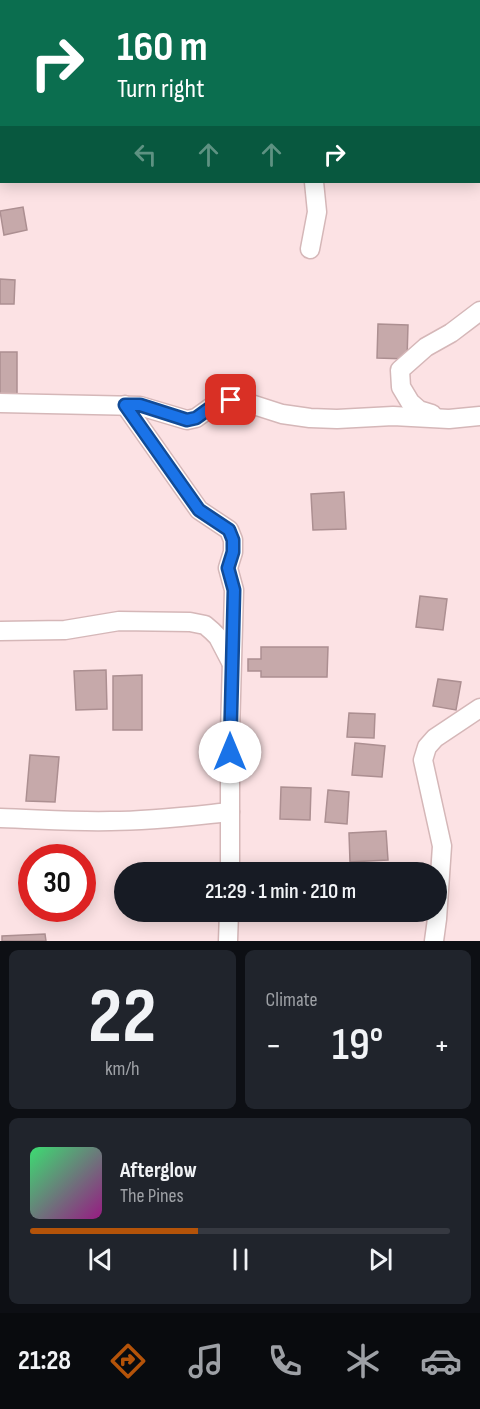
<!DOCTYPE html>
<meta charset="utf-8">
<style>
body{margin:0;font-family:"Sofia Sans Condensed",sans-serif;background:#20242c;color:#f1f3f6;height:100vh;display:flex;flex-direction:column;font-size:22px;white-space:nowrap}
*{box-sizing:border-box;margin:0}
p{font-size:20px;color:#9ea1a6}
.icon{flex:none;width:33px;height:33px;fill:none;stroke:currentColor;stroke-width:2;stroke-linecap:round;stroke-linejoin:round}
.map{position:relative;height:941px;overflow:hidden}
.panel{display:flex;flex-direction:column;gap:9px;padding:9px;background:#0d0f14;flex:1}
.panel>*{flex:none}
.hud{position:absolute;left:0px;top:0px;width:480px;height:183px;box-shadow:0 3px 15px #0003;background:#0b6e4f;color:#fff;overflow:hidden}
.speed{position:absolute;left:18px;top:844px;display:flex;gap:12px;font-size:30px;font-weight:700;text-align:center}
.speed>*{display:grid;place-content:center;width:78px;height:78px;border-radius:50%;background:#171b24;box-shadow:0 3px 15px #0003;line-height:1}
.speed .limit{border:9px solid #d22;background:#fff;color:#111}
.pin{position:absolute;display:grid;place-items:center;width:51px;height:51px;color:#fff;margin:-26px;border-radius:12px;box-shadow:0 3px 9px #0006}
.me{position:absolute;width:66px;margin:-33px;rotate:0deg;stroke-linejoin:round;filter:drop-shadow(0 0 4px #0008)}
.turn{display:flex;align-items:center;gap:21px;height:126px;padding:0 18px;font-size:27px}
.turn .icon{width:78px;height:78px;stroke-width:2.5}
.turn b{display:block;font-size:42px;line-height:51px}
.lanes{display:flex;align-items:center;height:57px;padding:0 18px;background:#0003;justify-content:center;gap:30px;direction:ltr}
.lanes .off{opacity:.35}
.big{font-size:45px;font-weight:600;line-height:1.1}
.panel .widget{flex:1;display:flex;flex-direction:column;justify-content:center;gap:9px;min-width:0;padding:0 21px;border-radius:9px;background:#20242c}
.panel .dial{align-items:center;gap:0}
.dial b{font-size:78px;line-height:1}
.song{display:flex;align-items:center;gap:18px}
.cover{width:72px;height:72px;border-radius:9px;background:linear-gradient(135deg,hsl(140 70% 55%),hsl(310 70% 35%))}
.played{height:6px;border-radius:3px;background:linear-gradient(90deg,#b45309 40%,#363941 40%)}
.keys{display:flex;justify-content:space-around;direction:ltr}
.heat{display:flex;justify-content:space-between;align-items:center;font-size:33px;direction:ltr}
.panel .tiles{flex:1;display:grid;gap:9px;grid-template-columns:1fr 1fr}
.widget:last-child{grid-column:span 2}
.trip{position:absolute;left:114px;top:862px;width:333px;height:60px;border-radius:30px;background:#171b24;box-shadow:0 3px 15px #0003;font-weight:600;line-height:60px;text-align:center}
.tab-bar{display:flex;height:96px;justify-content:space-around;align-items:center;background:#090b0e;color:#9ea1a6}
.tab-bar .icon{width:42px;height:42px}
.tab-bar .current{color:#b45309}
.tab-bar b{font-size:27px;color:#f1f3f6}
.map>svg:first-child{display:block}
.building{fill:#c6a9aa;stroke:#ac8f91;stroke-width:1.5}
.lines{fill:none;stroke-linecap:round;stroke-linejoin:round}
.street-casing{stroke:#d5b7b8;stroke-width:21}
.street{stroke:#fff;stroke-width:18}
.route-casing{stroke:#114b97;stroke-width:15}
.route{stroke:#1a73e8;stroke-width:10}
</style>
<div class="map">
<svg width="480" height="941" viewBox="0 0 480 941">
<rect width="100%" height="100%" fill="#fce2e4"/>
<g class="building">
<polygon points="23,207 27,230 4,235 0,211"/>
<polygon points="0,279 15,280 14,304 0,304"/>
<polygon points="378,324 408,325 407,359 377,358"/>
<rect x="0" y="352" width="17" height="43"/>
<polygon points="344,492 346,529 313,530 311,494"/>
<polygon points="420,596 447,599 443,630 416,627"/>
<polygon points="261,647 328,647 327,677 261,677 261,671 248,671 248,659 261,659"/>
<polygon points="106,670 107,709 76,710 74,671"/>
<polygon points="142,675 142,730 113,730 113,676"/>
<polygon points="438,679 461,682 456,710 433,706"/>
<polygon points="349,713 375,714 374,738 347,737"/>
<polygon points="355,743 385,746 382,777 352,775"/>
<polygon points="30,755 59,757 55,802 26,801"/>
<polygon points="281,787 311,788 310,820 280,819"/>
<polygon points="328,790 349,792 347,824 325,822"/>
<polygon points="386,831 388,860 350,862 349,833"/>
<polygon points="45,934 46,941 2,941 2,936"/>
</g>
<g class="lines">
<g class="street-casing">
<g id="street">
<polyline points="0,24 2,24"/>
<polyline points="478,38 480,38"/>
<polyline points="310,249 317,212 314,182"/>
<polyline points="0,403 140,406 187,420 196,418 221,400 245,402 282,414 310,418 337,419 393,416 449,419 480,416"/>
<polyline points="125,405 199,510 229,530 233,540 233,552 228,568 234,590 230,732 230,873"/>
<polyline points="432,414 419,410 410,402 401,387 400,370 426,347 451,333 480,311"/>
<polyline points="0,631 65,630 119,621 190,622 205,625 212,631 218,637 231,662"/>
<path d="M0 818C37 819 74 822 111 821 151 821 191 816 230 812"/>
<polyline points="228,941 229,912"/>
<polyline points="434,941 437,919 442,846 423,760 427,747 435,738 480,708"/>
</g>
</g>
<use href="#street" class="street"/>
</g>
<g class="lines">
<g class="route-casing">
<polyline id="route" points="230,752 234,590 228,568 233,552 233,540 229,530 199,510 125,405 140,405 187,420 196,418 221,400 231,400"/>
</g>
<use href="#route" class="route"/>
</g>
</svg>
<div class="speed"><div class="limit">30</div></div>
<div class="pin" style="left:231px;top:400px;background:#d93025"><svg class="icon" aria-label="arrive" viewBox="0 0 24 24"><path d="M6 21V4h12l-3 4 3 4H6"/></svg></div>
<svg class="me" style="left:230px;top:752px" viewBox="-20 -20 40 40"><circle r="19" fill="#fff"/><path d="M0-13L10 11 0 6-10 11z" fill="#1a73e8"/></svg>
<div class="trip">21:29 · 1 min · 210 m</div>
<div class="hud">
<div class="turn"><svg class="icon" aria-label="right" viewBox="0 0 24 24"><path d="M7 20v-9h11M14 6l5 5-5 5"/></svg><div><b>160 m</b>Turn right</div></div>
<div class="lanes"><svg class="icon off" aria-label="left" viewBox="0 0 24 24"><path d="M17 20v-9H6M10 6l-5 5 5 5"/></svg><svg class="icon off" aria-label="ahead" viewBox="0 0 24 24"><path d="M12 20V5M6 11l6-6 6 6"/></svg><svg class="icon off" aria-label="ahead" viewBox="0 0 24 24"><path d="M12 20V5M6 11l6-6 6 6"/></svg><svg class="icon" aria-label="right" viewBox="0 0 24 24"><path d="M7 20v-9h11M14 6l5 5-5 5"/></svg></div>
</div>
</div>
<section class="panel">
<div class="tiles">
<div class="widget dial"><b>22</b><p>km/h</p></div>
<div class="widget"><p>Climate</p>
<div class="heat"><a>−</a><b class="big">19°</b><a>+</a></div>
</div>
<div class="widget">
<div class="song"><i class="cover"></i><div><b>Afterglow</b><p>The Pines</p></div></div>
<div class="played"></div>
<div class="keys"><svg class="icon" aria-label="previous" viewBox="0 0 24 24"><path d="M18 5L8 12l10 7zM5 5v14"/></svg><svg class="icon" aria-label="pause" viewBox="0 0 24 24"><path d="M8 5v14M16 5v14"/></svg><svg class="icon" aria-label="next" viewBox="0 0 24 24"><path d="M6 5l10 7-10 7zM19 5v14"/></svg></div>
</div>
</div>
</section>
<nav class="tab-bar">
<b>21:28</b>
<svg class="icon current" aria-label="directions" viewBox="0 0 24 24"><path d="M12 3l9 9-9 9-9-9zM9 14v-3h6M13 9l2 2-2 2"/></svg>
<svg class="icon" aria-label="music" viewBox="0 0 24 24"><path d="M9 18V5l10-2v13"/><circle cx="6" cy="18" r="3"/><circle cx="16" cy="16" r="3"/></svg>
<svg class="icon" aria-label="phone" viewBox="0 0 24 24"><path d="M5 4h4l2 5-3 2q2 4 5 5l2-3 5 2v4C11 20 4 13 5 4z"/></svg>
<svg class="icon" aria-label="climate" viewBox="0 0 24 24"><path d="M12 3v18M4 7l16 10M4 17L20 7"/></svg>
<svg class="icon" aria-label="car" viewBox="0 0 24 24"><path d="M5 17H2v-5l4-1 3-4h7l3 4 3 1v5h-3M9 17h6M6 11h13"/><circle cx="7" cy="17" r="2"/><circle cx="17" cy="17" r="2"/></svg>
</nav>
